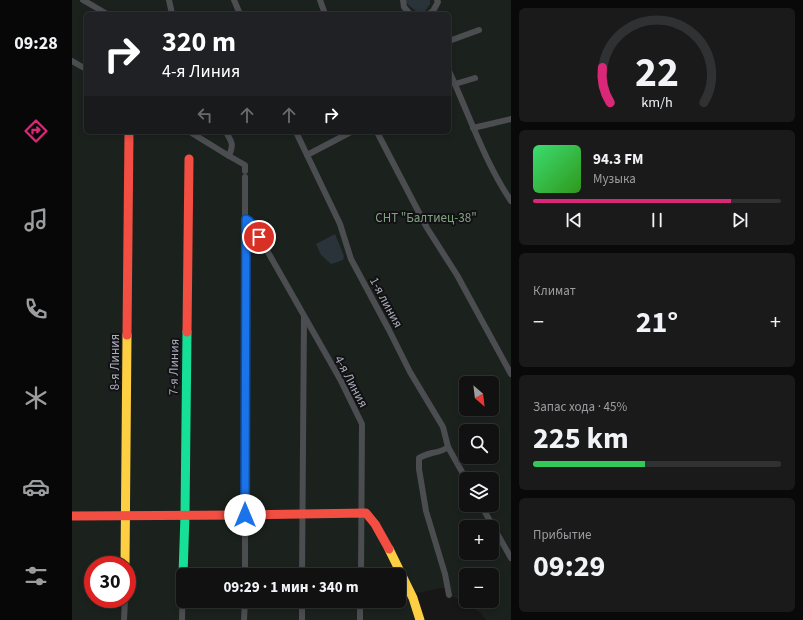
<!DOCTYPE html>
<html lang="ru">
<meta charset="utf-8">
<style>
body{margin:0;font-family:"Source Sans 3",sans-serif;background:#1a1a1b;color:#f1f3f6;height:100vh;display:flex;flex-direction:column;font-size:15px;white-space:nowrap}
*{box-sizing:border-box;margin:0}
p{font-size:13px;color:#9c9d9f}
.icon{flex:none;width:22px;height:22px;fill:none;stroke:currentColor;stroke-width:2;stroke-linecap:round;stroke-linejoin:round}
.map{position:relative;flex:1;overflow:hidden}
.details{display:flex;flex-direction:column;gap:8px;padding:8px;background:#09090a;width:292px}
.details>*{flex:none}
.top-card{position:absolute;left:12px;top:12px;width:367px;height:122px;border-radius:6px;box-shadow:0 2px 6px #0003,0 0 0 1px #303132;background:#202124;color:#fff;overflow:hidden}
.needle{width:26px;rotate:152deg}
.controls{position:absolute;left:387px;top:376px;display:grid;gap:8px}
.controls a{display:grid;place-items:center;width:40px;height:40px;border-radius:6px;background:#111112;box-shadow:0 2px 6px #0003,0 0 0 1px #303132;font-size:20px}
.speed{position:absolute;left:12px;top:556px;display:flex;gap:8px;font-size:20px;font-weight:700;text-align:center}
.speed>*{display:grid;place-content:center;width:52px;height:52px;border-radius:50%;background:#111112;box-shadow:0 2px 6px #0003,0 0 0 1px #303132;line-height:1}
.speed .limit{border:6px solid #d22;background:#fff;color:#111}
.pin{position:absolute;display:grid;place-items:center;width:34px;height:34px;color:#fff;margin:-17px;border:2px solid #fff;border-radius:50%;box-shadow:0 1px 4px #0007}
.me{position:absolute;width:44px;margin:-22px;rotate:0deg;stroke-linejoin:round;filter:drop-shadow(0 0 3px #0008)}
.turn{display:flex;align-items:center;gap:14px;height:84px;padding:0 12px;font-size:18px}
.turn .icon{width:52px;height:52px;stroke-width:2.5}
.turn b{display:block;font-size:28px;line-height:34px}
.lanes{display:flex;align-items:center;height:38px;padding:0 12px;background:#0003;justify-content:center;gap:20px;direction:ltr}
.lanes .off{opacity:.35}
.big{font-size:30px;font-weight:700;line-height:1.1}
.details .tile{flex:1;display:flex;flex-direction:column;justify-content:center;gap:6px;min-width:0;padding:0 14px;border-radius:6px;background:#1a1a1b}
.details .dial{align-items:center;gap:0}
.dial svg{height:104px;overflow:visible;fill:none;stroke:#303132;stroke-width:7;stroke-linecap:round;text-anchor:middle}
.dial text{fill:#f1f3f6;stroke:none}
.song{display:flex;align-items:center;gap:12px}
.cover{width:48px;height:48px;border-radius:6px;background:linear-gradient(135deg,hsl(140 70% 55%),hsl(110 70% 35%))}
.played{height:4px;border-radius:2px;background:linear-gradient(90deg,#db2777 80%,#303132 80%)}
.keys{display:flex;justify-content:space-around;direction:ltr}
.heat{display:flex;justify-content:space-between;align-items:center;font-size:22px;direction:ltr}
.charge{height:6px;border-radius:3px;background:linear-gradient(90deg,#34c759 45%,#303132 0)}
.trip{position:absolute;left:104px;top:568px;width:230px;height:40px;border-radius:6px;background:#111112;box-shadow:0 2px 6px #0003,0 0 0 1px #303132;font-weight:700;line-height:40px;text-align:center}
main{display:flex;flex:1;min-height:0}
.menu{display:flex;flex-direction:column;width:72px;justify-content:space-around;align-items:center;background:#070707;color:#9c9d9f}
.menu .icon{width:28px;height:28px}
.menu .active{color:#db2777}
.menu b{font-size:18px;color:#f1f3f6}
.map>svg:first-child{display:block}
.green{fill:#1b221d;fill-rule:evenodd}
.water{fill:#2a323a}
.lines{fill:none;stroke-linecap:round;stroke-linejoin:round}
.street{stroke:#4b4d51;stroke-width:6}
.fast{stroke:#16e098;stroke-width:9}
.slow{stroke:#ffcf43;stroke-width:9}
.jam{stroke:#f24e42;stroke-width:9}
.route-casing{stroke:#114b97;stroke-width:10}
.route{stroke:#1a73e8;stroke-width:7}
.labels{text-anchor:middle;stroke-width:4;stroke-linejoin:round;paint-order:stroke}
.park-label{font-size:13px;fill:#80a482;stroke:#121114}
.street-label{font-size:13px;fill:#a9adb9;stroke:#121114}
</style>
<main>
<nav class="menu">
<b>09:28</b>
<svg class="icon active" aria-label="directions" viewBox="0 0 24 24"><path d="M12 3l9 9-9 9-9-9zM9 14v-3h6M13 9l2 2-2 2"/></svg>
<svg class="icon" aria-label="music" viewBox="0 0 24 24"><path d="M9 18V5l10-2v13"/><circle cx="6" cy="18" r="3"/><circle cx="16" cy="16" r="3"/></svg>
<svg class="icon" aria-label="phone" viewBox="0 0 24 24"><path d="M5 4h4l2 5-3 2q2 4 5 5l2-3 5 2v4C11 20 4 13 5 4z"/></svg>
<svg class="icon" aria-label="climate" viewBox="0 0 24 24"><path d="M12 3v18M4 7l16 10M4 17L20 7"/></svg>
<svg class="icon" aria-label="car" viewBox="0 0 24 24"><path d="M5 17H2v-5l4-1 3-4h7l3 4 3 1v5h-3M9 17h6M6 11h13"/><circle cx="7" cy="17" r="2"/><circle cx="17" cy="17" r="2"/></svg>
<svg class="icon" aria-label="filters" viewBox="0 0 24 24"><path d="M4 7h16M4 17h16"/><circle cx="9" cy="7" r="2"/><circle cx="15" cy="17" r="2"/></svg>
</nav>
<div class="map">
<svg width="439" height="620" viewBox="0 0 439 620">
<rect width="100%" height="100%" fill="#171718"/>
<path class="green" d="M0 0H439V620H414L409 613 388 600 377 595 375 587C369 589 368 587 363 589 357 590 353 592 347 593L341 590 348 620H0ZM14 14H377V132H14ZM394 383H420V409H394ZM394 431H420V457H394ZM394 479H420V505H394ZM394 527H420V553H394ZM21 565H55V599H21ZM111 575H327V601H111ZM394 575H420V601H394Z"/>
<g class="water">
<polygon points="334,0 358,0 358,4 353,11 345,12 334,3"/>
<polygon points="263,234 272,256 271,260 259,264 249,255 244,244"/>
</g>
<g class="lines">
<g class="street">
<polyline points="11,0 35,14"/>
<polyline points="97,0 100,14"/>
<polyline points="162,0 168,14"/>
<polyline points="248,0 253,14"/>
<polyline points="331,0 332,7 338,14"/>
<polyline points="357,14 361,11 366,2 365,0"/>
<polyline points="377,41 407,30"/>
<polyline points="0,61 14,69"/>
<path d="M377 71C397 114 412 161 439 201"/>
<polyline points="383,84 403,78"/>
<polyline points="401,128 439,119"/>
<polyline points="118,132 157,156 173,165 173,171"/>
<path d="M154 132C160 143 162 143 157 156"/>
<polyline points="224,132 268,224 279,259 317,330 338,372 371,427 376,447 394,479"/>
<polyline points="305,132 355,228 385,275 439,374"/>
<polyline points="235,155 279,132"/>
<polyline points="174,219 177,221 180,224 268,379 290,424 289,575"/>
<path d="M376 447C371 451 366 452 360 453 355 454 351 456 347 458V469L354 511 373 574 377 595"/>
<polyline points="409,505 439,558"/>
<polyline points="173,575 173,177"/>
<polyline points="230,575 232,317"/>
<polyline points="52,620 53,599"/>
<polyline points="110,620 111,576"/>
<polyline points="172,620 173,601"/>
<polyline points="230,620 230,601"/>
<polyline points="288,620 288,601"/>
</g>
<polyline class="fast" points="111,575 113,515 115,332"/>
<g class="slow">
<polyline points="317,549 341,598 348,620"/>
<polyline points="53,565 55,335"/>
</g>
<g class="jam">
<polyline points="115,332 117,159"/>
<polyline points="55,335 57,132"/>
<polyline points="0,516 173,515 294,513 303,524 317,549"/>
</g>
</g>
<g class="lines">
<g class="route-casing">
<path id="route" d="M173 515 174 219C181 222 183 230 187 237"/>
</g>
<use href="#route" class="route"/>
</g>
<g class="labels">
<g class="park-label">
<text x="354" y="222">СНТ "Балтиец-38"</text>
</g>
<g class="street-label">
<text transform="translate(315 302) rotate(62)" y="5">1-я линия</text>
<text transform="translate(42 362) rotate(-90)" y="5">8-я Линия</text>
<text transform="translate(101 367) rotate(-89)" y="5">7-я Линия</text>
<text transform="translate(280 381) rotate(62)" y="5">4-я Линия</text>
</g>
</g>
</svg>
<div class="controls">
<a><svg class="needle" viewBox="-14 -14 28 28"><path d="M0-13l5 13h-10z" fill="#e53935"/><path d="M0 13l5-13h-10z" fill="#9c9d9f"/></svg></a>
<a><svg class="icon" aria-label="search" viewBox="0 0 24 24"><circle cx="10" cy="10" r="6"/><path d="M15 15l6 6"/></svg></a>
<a><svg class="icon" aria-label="layers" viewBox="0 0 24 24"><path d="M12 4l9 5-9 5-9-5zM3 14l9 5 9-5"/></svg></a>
<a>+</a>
<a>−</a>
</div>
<div class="speed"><div class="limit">30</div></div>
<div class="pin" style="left:187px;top:237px;background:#d93025"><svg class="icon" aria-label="arrive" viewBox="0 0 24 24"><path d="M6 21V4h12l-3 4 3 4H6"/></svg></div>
<svg class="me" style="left:173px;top:515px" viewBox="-20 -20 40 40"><circle r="19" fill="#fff"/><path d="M0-13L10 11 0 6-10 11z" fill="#1a73e8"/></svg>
<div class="trip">09:29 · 1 мин · 340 m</div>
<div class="top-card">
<div class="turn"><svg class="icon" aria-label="right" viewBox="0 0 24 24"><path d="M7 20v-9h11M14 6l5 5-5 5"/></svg><div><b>320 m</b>4-я Линия</div></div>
<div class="lanes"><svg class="icon off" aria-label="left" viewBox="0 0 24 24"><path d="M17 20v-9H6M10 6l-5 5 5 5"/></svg><svg class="icon off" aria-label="ahead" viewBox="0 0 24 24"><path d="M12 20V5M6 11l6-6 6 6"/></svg><svg class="icon off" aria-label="ahead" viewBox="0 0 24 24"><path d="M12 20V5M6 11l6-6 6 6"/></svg><svg class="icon" aria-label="right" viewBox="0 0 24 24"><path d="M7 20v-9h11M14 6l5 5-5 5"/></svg></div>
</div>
</div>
<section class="details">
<div class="tile dial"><svg viewBox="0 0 100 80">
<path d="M14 69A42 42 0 1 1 86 69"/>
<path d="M14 69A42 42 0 0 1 8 42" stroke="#db2777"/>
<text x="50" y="56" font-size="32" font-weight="700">22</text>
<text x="50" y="72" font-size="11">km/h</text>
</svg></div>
<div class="tile">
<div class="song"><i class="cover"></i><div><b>94.3 FM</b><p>Музыка</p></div></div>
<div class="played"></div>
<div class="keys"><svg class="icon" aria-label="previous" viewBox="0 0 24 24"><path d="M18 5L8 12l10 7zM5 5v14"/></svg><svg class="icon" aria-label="pause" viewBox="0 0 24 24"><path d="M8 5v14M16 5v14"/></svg><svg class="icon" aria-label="next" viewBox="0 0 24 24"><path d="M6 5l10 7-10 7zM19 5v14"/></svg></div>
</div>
<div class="tile"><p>Климат</p>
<div class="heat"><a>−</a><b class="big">21°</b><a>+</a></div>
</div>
<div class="tile"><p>Запас хода · 45%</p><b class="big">225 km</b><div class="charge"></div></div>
<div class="tile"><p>Прибытие</p><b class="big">09:29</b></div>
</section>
</main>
